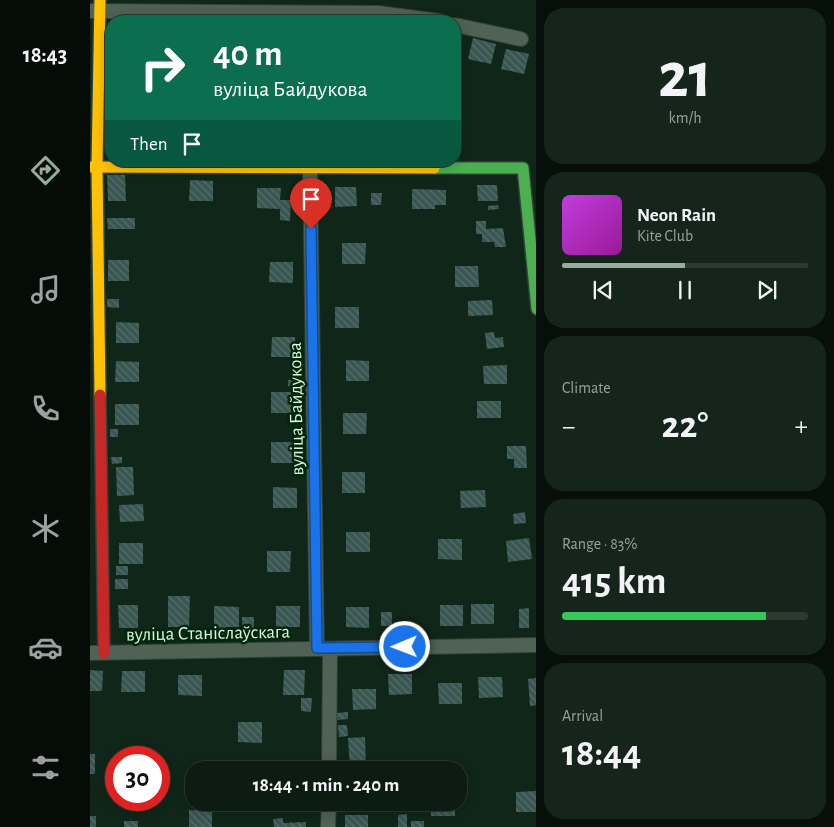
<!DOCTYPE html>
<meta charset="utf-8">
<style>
body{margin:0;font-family:"Alegreya Sans",sans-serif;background:#15251b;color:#f1f3f6;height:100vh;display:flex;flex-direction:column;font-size:19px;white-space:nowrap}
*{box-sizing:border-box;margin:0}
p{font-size:16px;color:#9aa19f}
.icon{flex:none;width:28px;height:28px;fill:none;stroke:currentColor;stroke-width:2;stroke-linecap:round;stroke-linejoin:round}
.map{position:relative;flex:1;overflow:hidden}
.drawer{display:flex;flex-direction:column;gap:8px;padding:8px;background:#070f0a;width:298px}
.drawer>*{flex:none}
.hud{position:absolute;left:15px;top:15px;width:356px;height:152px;border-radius:20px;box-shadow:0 2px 12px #0003,0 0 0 1px #2c3a32;background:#0b6e4f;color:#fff;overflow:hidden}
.speed{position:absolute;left:15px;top:746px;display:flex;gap:10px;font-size:25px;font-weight:700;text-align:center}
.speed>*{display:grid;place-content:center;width:65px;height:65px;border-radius:50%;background:#0c1c12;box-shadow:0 2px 12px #0003,0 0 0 1px #2c3a32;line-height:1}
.speed .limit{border:8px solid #d22;background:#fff;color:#111}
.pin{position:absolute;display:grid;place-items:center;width:42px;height:42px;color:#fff;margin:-51px -21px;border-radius:50% 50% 50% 0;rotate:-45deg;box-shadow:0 0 5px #0007}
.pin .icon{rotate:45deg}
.me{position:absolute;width:55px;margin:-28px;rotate:269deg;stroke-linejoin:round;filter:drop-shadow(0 0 4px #0008)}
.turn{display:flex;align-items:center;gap:18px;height:105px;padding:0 25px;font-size:22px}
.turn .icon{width:65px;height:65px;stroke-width:2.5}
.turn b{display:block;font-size:35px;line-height:42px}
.then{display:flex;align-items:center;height:48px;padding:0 25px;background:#0003;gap:10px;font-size:19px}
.big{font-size:38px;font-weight:700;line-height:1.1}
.drawer .card{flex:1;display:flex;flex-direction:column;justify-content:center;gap:8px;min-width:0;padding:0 18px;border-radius:20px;background:#15251b}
.drawer .dial{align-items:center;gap:0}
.dial b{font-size:65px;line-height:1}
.song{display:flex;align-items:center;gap:15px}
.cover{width:60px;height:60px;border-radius:8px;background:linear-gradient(135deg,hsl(290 70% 55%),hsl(300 70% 35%))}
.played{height:5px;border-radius:2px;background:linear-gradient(90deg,#94ae9a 50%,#2c3a32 50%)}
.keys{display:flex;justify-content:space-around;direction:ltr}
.heat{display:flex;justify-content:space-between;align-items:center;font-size:28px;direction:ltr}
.charge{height:8px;border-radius:4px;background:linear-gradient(90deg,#34c759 83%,#2c3a32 0)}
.trip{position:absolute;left:95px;top:761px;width:282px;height:50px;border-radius:20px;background:#0c1c12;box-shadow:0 2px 12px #0003,0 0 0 1px #2c3a32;font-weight:700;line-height:50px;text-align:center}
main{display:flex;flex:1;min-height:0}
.menu{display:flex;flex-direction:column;width:90px;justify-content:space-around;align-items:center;background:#050b07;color:#9aa19f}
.menu .icon{width:35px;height:35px}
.menu .active{color:#94ae9a}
.menu b{font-size:22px;color:#f1f3f6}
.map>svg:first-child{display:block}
.building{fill:url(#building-back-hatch)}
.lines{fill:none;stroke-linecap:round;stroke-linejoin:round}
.street-casing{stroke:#2e4235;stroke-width:16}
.fast-casing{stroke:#2e4235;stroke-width:14}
.slow-casing{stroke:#2e4235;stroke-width:14}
.jam-casing{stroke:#2e4235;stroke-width:14}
.street{stroke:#506254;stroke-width:14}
.fast{stroke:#4caf50;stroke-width:11}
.slow{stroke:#ffc107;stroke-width:11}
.jam{stroke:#c62828;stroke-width:11}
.route-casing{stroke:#114b97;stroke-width:12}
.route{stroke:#1a73e8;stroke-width:9}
.labels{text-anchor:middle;stroke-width:5;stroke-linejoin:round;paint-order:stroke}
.street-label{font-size:19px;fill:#dbf7e0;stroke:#00260b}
</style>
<main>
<nav class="menu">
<b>18:43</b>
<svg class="icon active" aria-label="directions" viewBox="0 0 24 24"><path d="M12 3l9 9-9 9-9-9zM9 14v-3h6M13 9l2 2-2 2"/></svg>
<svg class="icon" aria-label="music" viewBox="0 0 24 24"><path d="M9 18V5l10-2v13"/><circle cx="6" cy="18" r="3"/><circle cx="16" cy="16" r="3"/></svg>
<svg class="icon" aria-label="phone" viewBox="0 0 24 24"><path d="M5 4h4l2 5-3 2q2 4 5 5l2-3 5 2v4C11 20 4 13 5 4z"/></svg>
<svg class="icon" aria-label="climate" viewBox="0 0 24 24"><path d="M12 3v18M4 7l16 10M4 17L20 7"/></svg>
<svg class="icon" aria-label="car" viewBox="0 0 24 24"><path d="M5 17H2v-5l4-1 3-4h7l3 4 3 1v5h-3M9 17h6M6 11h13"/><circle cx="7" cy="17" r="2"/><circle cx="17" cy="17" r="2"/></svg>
<svg class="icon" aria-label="filters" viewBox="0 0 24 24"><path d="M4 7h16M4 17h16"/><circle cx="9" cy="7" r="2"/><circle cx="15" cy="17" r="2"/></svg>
</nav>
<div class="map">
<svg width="447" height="827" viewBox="0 0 447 827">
<defs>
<pattern id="building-back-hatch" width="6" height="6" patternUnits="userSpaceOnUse" patternTransform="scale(1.25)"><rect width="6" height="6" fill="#395653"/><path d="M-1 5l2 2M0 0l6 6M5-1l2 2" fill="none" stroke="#556f6b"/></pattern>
</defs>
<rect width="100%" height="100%" fill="#102618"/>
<g class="building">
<polygon points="383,38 406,44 401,64 378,59"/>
<polygon points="416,49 439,54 434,74 411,69"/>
<polygon points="17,175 35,175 36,201 18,201"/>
<polygon points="100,180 123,181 123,201 99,201"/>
<polygon points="387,185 407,185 408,201 388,201"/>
<polygon points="245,187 266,187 267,206 245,207"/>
<polygon points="167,188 191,188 190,200 201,200 200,221 190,220 190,209 167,208"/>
<polygon points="322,189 356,190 356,205 345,205 345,209 322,209"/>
<polygon points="281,193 292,193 291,205 281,205"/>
<polygon points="408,205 409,209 398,210 398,206"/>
<polygon points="17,218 45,218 45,229 18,229"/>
<polygon points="386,221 396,221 396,229 413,228 416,247 405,247 404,242 392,242 392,234 386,234"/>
<polygon points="252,243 276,243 275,264 252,264"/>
<rect x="18" y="260" width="21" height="21"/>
<polygon points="180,262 203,262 203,283 179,282"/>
<polygon points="365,266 388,266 389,287 365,287"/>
<polygon points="17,299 29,299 29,308 17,307"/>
<polygon points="402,300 403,315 378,316 378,301"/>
<rect x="245" y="307" width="24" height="21"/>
<polygon points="26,322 49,323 49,343 26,343"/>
<polygon points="404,332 405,338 413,337 414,347 397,349 395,333"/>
<polygon points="182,337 205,337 205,357 181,357"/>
<polygon points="256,360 279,361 279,381 256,381"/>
<polygon points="26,361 49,362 49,382 25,382"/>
<polygon points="417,365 417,384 394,384 393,366"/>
<polygon points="208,379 208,386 198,386 198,380"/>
<rect x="181" y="392" width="24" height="21"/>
<rect x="387" y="401" width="24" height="17"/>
<rect x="25" y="404" width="24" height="21"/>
<polygon points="253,413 277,413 276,434 253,434"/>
<rect x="20" y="429" width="8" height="8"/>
<rect x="181" y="442" width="24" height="21"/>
<polygon points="417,446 436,446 437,468 424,468 424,459 417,459"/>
<polygon points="21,457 32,457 32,463 22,464"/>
<polygon points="26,467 43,467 44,495 27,496"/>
<rect x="252" y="472" width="23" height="21"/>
<polygon points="183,487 207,488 207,508 183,508"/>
<polygon points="395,490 396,507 371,508 370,491"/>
<polygon points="53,504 54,521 30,522 29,505"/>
<polygon points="435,512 436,523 424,524 423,514"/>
<rect x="256" y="532" width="24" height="20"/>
<polygon points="439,538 442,559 418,562 416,541"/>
<polygon points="348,539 372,539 372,560 348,559"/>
<rect x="29" y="543" width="24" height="21"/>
<polygon points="177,551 201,551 200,572 177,572"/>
<rect x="26" y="566" width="12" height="9"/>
<rect x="25" y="579" width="13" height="10"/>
<polygon points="78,596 100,596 99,627 78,627"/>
<rect x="381" y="604" width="23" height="20"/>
<polygon points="28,605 48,605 48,628 29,628"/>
<rect x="350" y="605" width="23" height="21"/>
<polygon points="124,606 149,607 149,627 136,627 135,635 124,635"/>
<rect x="186" y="606" width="24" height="21"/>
<polygon points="256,607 279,607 279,628 256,627"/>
<polygon points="439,608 439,628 429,628 429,609"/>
<rect x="291" y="612" width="11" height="14"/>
<rect x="152" y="617" width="12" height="17"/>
<polygon points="51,631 62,631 62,641 52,641"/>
<polygon points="0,670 13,671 12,691 0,691"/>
<polygon points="194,670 215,670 214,695 193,695"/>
<polygon points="32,671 55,671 55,692 31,692"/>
<polygon points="298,674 322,674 322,694 299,695"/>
<polygon points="88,675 112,675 112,696 88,695"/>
<polygon points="388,677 412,677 413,697 389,698"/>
<polygon points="447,678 447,705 440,706 438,679"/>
<polygon points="348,683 372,683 372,704 349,704"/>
<polygon points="262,689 286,689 286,709 263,710"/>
<polygon points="211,698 222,698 221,712 211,711"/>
<polygon points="258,712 258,719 247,720 247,713"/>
<polygon points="148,722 172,722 172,743 148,742"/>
<polygon points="248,725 257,725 258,736 249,737"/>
<polygon points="275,737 276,768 260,769 258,738"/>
<rect x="0" y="754" width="5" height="20"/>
<rect x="179" y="768" width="24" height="2"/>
<polygon points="447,791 447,812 426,812 426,792"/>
<rect x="341" y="802" width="24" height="14"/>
<polygon points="99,810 122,811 122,827 99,827"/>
<polygon points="317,814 317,827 308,827 308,815"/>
<rect x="255" y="815" width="23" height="12"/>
<rect x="0" y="816" width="6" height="11"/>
<polygon points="193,818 193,823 216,822 216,827 184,827 183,819"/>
<rect x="34" y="821" width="14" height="6"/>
<rect x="321" y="821" width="13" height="6"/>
</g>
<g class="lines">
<g class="street-casing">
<g id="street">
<polyline points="1,11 288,13 349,21"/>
<polyline points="365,25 431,39"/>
<polyline points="220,169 227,648"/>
<polyline points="0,653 447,645"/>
<polyline points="239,770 240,649"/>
<polyline points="238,827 239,802"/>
</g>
</g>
<g class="fast-casing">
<polyline id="fast" points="344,168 433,168 447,309"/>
</g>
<g class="slow-casing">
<g id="slow">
<polyline points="10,0 7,167 10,395"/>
<polyline points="0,167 344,168"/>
</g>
</g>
<g class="jam-casing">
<polyline id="jam" points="10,395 14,653"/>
</g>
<use href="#street" class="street"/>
<use href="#fast" class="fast"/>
<use href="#slow" class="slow"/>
<use href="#jam" class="jam"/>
</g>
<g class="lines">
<g class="route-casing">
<polyline id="route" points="221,229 227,648 315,647"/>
</g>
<use href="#route" class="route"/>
</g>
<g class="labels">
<g class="street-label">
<text transform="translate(205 409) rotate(-91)" y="7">вуліца Байдукова</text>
<text transform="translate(118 632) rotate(-1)" y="7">вуліца Станіслаўскага</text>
</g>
</g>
</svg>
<div class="speed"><div class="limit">30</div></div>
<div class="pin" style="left:221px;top:229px;background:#d93025"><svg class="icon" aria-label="arrive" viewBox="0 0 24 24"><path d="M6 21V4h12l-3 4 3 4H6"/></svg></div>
<svg class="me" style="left:315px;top:647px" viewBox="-20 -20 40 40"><circle r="17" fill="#1a73e8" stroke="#fff" stroke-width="3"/><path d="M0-11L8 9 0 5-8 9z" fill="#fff"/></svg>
<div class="trip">18:44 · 1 min · 240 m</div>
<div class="hud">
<div class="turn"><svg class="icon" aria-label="right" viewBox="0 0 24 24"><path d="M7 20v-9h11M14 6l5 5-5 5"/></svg><div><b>40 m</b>вуліца Байдукова</div></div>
<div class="then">Then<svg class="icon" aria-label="arrive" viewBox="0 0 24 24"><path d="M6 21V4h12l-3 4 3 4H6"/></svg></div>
</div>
</div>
<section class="drawer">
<div class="card dial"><b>21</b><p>km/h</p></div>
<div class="card">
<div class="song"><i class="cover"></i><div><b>Neon Rain</b><p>Kite Club</p></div></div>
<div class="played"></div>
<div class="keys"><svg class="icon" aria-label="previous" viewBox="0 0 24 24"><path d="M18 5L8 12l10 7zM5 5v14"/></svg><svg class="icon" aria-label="pause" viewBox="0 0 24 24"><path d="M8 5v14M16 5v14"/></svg><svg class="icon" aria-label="next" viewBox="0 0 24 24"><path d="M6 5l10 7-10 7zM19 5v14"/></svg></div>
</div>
<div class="card"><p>Climate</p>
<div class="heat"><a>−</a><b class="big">22°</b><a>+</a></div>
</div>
<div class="card"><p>Range · 83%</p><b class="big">415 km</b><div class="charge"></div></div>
<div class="card"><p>Arrival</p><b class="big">18:44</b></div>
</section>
</main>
